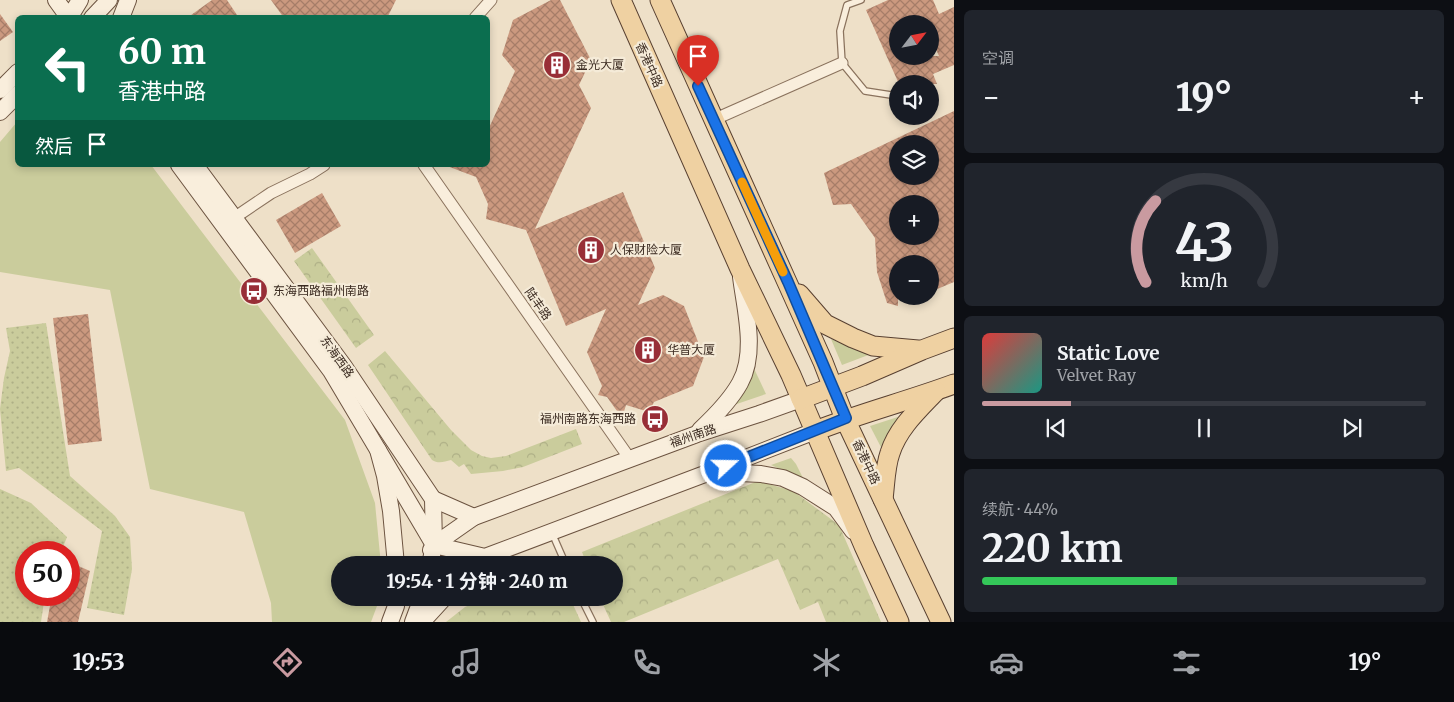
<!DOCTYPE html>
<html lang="zh">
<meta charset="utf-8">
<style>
body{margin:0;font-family:Merriweather,"Noto Sans SC",serif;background:#20242c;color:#f1f3f6;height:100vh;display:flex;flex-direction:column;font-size:19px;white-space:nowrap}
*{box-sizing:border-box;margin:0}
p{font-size:16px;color:#9ea1a6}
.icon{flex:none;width:28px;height:28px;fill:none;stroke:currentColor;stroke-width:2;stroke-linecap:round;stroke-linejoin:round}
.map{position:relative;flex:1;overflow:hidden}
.sheet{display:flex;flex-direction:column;gap:10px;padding:10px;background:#0d0f14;width:500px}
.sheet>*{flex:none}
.banner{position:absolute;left:15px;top:15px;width:475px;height:152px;border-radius:8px;box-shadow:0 2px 8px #0003;background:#0b6e4f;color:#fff;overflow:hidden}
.needle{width:32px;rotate:58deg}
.tools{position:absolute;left:889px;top:15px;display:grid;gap:10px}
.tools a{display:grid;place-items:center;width:50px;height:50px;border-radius:50%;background:#171b24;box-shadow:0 2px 8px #0003;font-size:25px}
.speed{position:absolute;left:15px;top:541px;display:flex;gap:10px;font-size:25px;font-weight:700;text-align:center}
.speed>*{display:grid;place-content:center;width:65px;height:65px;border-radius:50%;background:#171b24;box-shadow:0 2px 8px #0003;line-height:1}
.speed .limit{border:8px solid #d22;background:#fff;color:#111}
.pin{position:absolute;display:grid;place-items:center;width:42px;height:42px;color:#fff;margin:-51px -21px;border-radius:50% 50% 50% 0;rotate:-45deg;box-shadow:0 0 5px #0007}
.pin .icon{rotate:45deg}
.me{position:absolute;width:55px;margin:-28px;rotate:69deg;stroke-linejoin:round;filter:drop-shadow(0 0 4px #0008)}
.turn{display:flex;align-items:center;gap:18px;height:105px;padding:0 20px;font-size:22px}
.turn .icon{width:65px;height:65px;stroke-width:2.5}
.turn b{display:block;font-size:35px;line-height:42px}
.then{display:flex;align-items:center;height:48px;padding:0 20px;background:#0003;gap:10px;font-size:19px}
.big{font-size:38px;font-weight:700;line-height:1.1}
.sheet .widget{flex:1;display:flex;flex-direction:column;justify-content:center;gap:8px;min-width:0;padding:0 18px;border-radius:8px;background:#20242c}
.sheet .dial{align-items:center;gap:0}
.dial svg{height:130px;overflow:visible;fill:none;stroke:#363941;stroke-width:7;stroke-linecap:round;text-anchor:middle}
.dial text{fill:#f1f3f6;stroke:none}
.song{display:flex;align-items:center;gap:15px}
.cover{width:60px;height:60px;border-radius:8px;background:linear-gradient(135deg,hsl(0 70% 55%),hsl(170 70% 35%))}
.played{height:5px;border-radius:2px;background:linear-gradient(90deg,#c99aa0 20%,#363941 20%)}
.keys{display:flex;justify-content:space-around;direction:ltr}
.heat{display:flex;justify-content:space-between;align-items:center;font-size:28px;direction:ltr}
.charge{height:8px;border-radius:4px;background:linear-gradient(90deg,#34c759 44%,#363941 0)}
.trip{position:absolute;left:331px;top:556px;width:292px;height:50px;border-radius:25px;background:#171b24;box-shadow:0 2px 8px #0003;font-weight:700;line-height:50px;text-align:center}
.dock{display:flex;height:80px;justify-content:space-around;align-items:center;background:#090b0e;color:#9ea1a6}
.dock .icon{width:35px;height:35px}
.dock .on{color:#c99aa0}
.dock b{font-size:22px;color:#f1f3f6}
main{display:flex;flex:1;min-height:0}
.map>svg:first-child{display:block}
.grass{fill:url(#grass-dots)}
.forest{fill:url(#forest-crowns)}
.park{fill:#cacc9c}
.building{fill:url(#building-cross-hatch);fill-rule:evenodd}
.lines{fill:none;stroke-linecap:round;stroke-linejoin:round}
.lane-casing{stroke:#8a725d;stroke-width:8}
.street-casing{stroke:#8a725d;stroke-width:13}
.secondary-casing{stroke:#6c5340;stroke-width:18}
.primary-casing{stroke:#584031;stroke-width:21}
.lane{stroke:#f9eedc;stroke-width:5.5}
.street{stroke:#f9eedc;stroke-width:11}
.secondary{stroke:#f9eedc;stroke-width:16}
.primary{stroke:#efd1a2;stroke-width:19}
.route-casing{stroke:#114b97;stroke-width:12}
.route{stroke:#1a73e8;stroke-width:9}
.slow{stroke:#f59e0b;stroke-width:9}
.labels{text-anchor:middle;stroke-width:4.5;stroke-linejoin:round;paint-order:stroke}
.poi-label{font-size:12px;fill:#3b2b21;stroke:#f5ebd8;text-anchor:start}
.street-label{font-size:12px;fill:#3b2b21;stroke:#f5ebd8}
</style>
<main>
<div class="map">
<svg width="954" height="622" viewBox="0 0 954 622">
<defs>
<pattern id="grass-dots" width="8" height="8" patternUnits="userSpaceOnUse" patternTransform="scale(1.25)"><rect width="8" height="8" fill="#cacc9c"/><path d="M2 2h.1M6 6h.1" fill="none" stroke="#aeaf86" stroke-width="1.8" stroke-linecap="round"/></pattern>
<pattern id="forest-crowns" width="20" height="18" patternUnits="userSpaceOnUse" patternTransform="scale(1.25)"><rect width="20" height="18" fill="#cacc9c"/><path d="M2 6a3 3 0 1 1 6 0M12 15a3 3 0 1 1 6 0" fill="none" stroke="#aeaf86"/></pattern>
<pattern id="building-cross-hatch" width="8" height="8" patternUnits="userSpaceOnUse" patternTransform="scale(1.25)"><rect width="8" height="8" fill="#cb997f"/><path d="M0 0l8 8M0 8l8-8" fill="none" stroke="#a67d68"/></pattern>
</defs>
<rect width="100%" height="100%" fill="#eee0c8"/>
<g class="grass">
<polygon points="46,323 70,476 115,516 130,537 132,569 124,615 87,608 102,531 19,468 6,471 0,409 4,378 10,351 6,328"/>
<polygon points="0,489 31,503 67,537 61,552 26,552 26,595 45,595 41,622 0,622"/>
</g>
<g class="forest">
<polygon points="312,248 374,335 356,348 294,261"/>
<path d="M385 351 451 430 471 450 482 456 491 458 506 456 576 429 582 444 523 467 503 471 471 474 464 464 459 467 451 460C444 462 438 464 432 460L368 365Z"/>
<polygon points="758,481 793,491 839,525 881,622 826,622 818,602 800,610 778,559 624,622 611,622 600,598 615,598 615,565 587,565 582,552"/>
<polygon points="485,598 570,598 581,622 446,622 465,607"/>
</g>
<g class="park">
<polygon points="17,122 18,165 151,165 345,420 375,503 381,565 340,565 340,598 380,598 371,622 272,622 271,603 244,512 150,489 110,290 0,272 0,142"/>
<polygon points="831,339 871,354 842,365"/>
<polygon points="750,360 766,394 722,409"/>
<polygon points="904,415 884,453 870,426"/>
<polygon points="791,458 796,464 804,480 771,465"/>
</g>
<g class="building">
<polygon points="212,0 227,0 239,18 187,18"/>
<polygon points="271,0 396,0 387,18 284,18"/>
<polygon points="551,0 560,0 591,60 579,85 591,108 535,229 623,192 655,268 638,305 663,295 684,306 704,357 693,386 654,402 649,412 626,405 622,418 607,397 598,395 602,386 587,352 606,309 566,326 526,230 486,219 488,204 476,177 447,166 488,165 488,130 515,71 502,55 513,20"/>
<path d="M888 0H933L939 14 954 7V65L933 74 937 84H899L866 10ZM898 24H930V36L939 56H898Z"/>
<polygon points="0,14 13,32 0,41"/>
<path d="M954 111V282L930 292V264H898V306L887 303 877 272 875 238 851 204 833 205 824 173ZM898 144H930V176H898ZM898 204H930V236H898Z"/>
<polygon points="322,193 341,226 295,253 276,220"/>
<polygon points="88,314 102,441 68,445 53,318"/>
<polygon points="69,562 90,571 78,622 47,622 52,595 69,595"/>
</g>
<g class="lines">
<g class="lane-casing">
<g id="lane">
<polyline points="861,0 847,5 840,31 842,63 865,91 891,95"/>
<polyline points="552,533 566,565"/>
<polyline points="581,598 593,622"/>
</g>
</g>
<g class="street-casing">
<g id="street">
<polyline points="475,18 491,0"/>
<polyline points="713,120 842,63"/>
<polyline points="424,165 630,459"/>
<polyline points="234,218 271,193 310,174 324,165"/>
</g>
</g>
<g class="secondary-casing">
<g id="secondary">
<polyline points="56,0 69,18 80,0"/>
<polyline points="92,18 109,0"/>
<polyline points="121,18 128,0"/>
<polyline points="0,90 18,72"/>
<polyline points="0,112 18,94"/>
<polyline points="179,165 331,371 378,450 385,476 391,511 396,565"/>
<polyline points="195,165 343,365 433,499 434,545 430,565"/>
<path d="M700 430C715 416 730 401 740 383 757 353 745 309 741 277"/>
<polyline points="378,450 434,545 485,557 710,472 815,431"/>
<polyline points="718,472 761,474 783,478 803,487 836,508 853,531"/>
<polyline points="433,499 474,517"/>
<polyline points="431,550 434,545 474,517 697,434 759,414 801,399"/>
<polyline points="390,622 396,606 396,598"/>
<polyline points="413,622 422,598"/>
<polyline points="422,622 444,598"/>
</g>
</g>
<g class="primary-casing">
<g id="primary">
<polyline points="621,0 740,269 791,375 864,546 899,622"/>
<polyline points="660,0 787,282 823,362 845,419 941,622"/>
<polyline points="799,294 825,324 853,338 873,346 918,350"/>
<polyline points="801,399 862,376 922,350 954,338"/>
<path d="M815 431C861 413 908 401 954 384"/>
<path d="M883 499C885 484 885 467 890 453 898 428 918 410 936 391"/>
</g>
</g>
<use href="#lane" class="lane"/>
<use href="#street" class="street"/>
<use href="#secondary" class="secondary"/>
<use href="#primary" class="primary"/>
</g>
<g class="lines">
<g class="route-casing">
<polyline id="route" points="698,86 788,282 846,418 726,466"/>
</g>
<use href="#route" class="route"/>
<polyline class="slow" points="742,182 783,272"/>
</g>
<defs>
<g id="building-disc" transform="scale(1.4375)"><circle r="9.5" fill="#982e37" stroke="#f5ebd8"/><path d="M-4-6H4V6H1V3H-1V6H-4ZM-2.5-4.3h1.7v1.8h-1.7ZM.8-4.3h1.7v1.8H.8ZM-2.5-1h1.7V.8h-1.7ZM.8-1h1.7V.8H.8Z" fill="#fff"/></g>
<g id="bus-disc" transform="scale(1.4375)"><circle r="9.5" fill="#982e37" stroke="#f5ebd8"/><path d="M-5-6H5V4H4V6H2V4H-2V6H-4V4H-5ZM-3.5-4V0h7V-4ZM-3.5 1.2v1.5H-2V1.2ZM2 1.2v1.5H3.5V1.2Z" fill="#fff"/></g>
</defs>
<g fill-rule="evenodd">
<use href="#building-disc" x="557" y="65"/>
<use href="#building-disc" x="591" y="250"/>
<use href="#bus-disc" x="254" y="291"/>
<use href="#building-disc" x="648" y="350"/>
<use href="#bus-disc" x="655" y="419"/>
</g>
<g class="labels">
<g class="poi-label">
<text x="576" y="69">金光大厦</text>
<text x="610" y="254">人保财险大厦</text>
<text x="273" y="295">东海西路福州南路</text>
<text x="667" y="354">华普大厦</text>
<text x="636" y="423" text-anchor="end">福州南路东海西路</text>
</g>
<g class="street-label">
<text transform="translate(649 65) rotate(66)" y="4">香港中路</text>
<text transform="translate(538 304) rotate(55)" y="4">陆丰路</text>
<text transform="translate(337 357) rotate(54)" y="4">东海西路</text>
<text transform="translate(693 436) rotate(-19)" y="4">福州南路</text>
<text transform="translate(866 462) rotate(65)" y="4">香港中路</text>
</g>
</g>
</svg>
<div class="tools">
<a><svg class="needle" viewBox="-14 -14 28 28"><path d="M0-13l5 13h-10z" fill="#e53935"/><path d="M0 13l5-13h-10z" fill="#9ea1a6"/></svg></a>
<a><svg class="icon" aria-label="sound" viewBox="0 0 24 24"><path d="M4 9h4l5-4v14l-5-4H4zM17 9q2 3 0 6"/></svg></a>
<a><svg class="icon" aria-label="layers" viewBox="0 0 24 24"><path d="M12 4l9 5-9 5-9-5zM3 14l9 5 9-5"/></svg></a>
<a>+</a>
<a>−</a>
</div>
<div class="speed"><div class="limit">50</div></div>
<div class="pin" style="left:698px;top:86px;background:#d93025"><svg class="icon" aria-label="arrive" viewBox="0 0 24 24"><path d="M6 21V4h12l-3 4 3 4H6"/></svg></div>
<svg class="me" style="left:726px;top:466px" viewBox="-20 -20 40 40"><circle r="17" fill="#1a73e8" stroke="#fff" stroke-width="3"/><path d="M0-11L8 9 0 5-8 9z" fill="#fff"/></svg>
<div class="trip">19:54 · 1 分钟 · 240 m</div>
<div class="banner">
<div class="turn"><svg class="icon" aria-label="left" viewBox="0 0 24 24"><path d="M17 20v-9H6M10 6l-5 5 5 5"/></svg><div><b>60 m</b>香港中路</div></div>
<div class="then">然后<svg class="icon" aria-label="arrive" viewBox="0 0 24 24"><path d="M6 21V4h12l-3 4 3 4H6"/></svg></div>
</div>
</div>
<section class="sheet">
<div class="widget"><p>空调</p>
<div class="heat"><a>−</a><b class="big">19°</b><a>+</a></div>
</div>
<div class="widget dial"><svg viewBox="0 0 100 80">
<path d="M14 69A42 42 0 1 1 86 69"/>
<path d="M14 69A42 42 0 0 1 20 19" stroke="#c99aa0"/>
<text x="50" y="56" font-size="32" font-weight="700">43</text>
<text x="50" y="72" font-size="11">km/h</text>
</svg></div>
<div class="widget">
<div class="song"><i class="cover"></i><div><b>Static Love</b><p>Velvet Ray</p></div></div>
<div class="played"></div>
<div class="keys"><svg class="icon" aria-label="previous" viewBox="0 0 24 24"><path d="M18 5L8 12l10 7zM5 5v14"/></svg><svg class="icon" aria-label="pause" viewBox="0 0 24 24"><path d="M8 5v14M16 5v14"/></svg><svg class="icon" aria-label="next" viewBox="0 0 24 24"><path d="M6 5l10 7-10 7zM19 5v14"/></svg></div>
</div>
<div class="widget"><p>续航 · 44%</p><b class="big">220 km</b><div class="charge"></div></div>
</section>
</main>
<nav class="dock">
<b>19:53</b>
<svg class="icon on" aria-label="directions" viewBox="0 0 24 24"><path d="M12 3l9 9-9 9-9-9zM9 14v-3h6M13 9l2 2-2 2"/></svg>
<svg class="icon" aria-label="music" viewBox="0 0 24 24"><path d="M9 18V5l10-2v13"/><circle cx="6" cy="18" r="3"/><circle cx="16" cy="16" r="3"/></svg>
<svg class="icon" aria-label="phone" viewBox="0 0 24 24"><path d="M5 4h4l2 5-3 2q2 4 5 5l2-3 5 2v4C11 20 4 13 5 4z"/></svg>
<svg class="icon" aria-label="climate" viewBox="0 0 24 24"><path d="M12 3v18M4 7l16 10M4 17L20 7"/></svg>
<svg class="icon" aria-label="car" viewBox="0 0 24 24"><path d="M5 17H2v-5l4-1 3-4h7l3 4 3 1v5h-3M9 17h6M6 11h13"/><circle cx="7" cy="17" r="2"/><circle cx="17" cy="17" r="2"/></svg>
<svg class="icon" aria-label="filters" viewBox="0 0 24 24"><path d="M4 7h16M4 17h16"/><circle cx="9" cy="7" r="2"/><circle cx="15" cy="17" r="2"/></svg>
<b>19°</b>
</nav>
